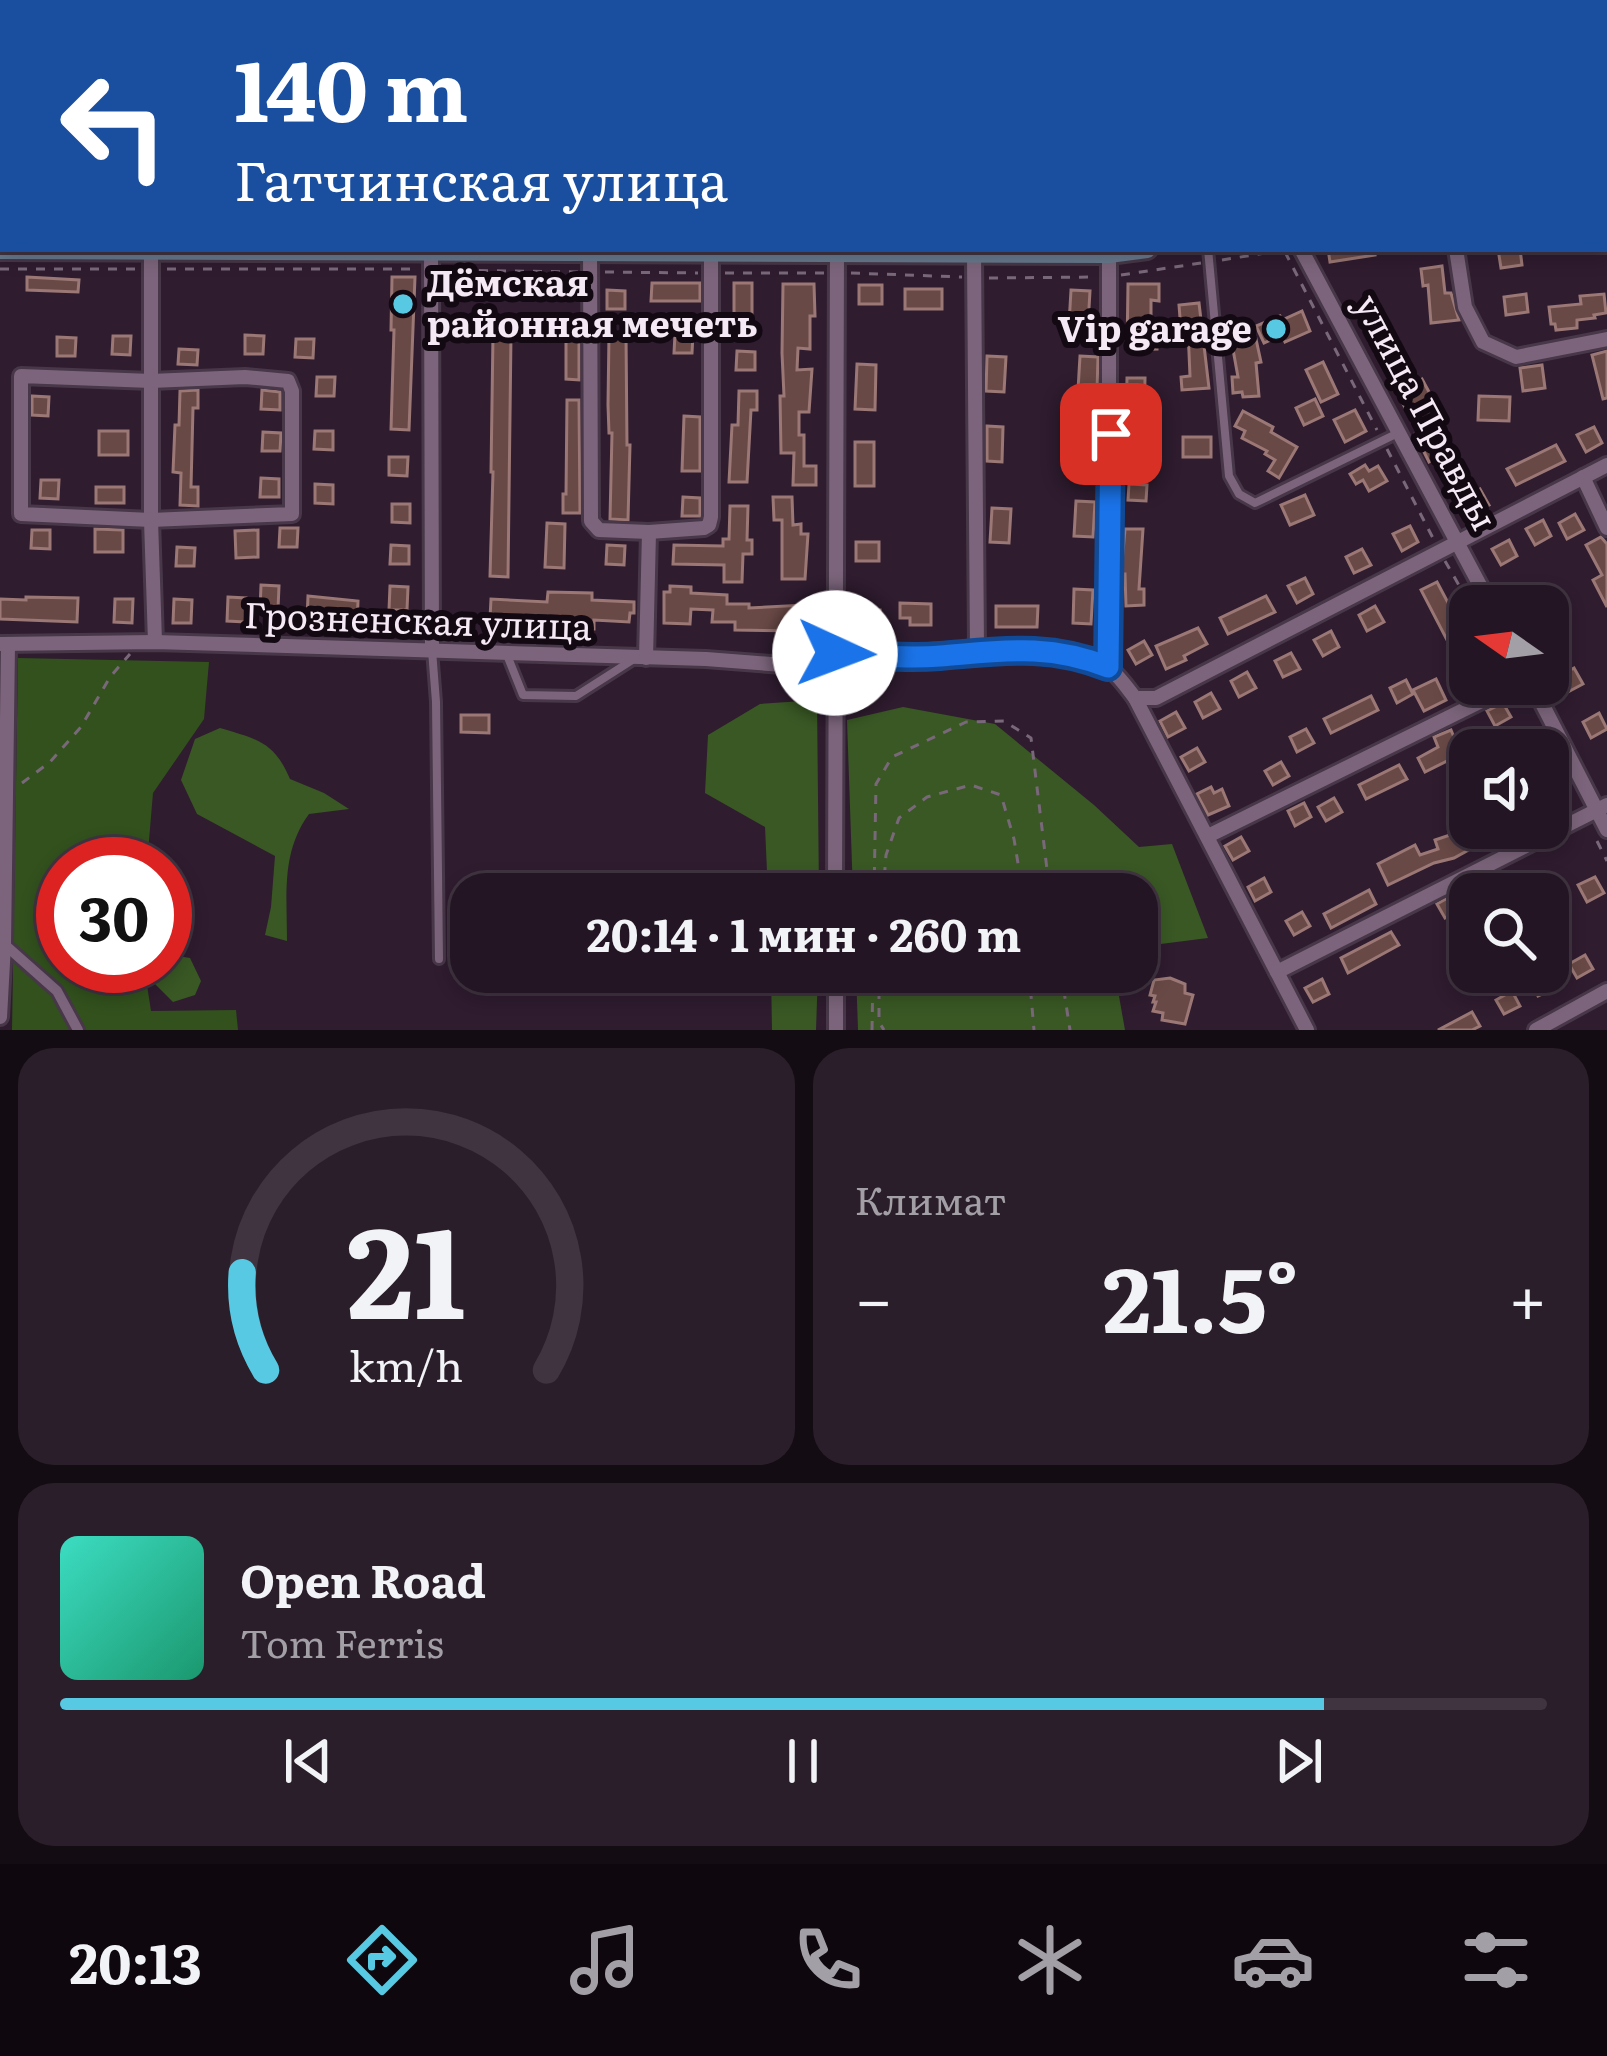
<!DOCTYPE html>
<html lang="ru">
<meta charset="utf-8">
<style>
body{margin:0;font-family:Literata,serif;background:#2b1e2b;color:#f1f3f6;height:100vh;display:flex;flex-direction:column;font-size:45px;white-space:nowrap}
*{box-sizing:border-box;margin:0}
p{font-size:39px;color:#a39fa6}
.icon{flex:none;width:66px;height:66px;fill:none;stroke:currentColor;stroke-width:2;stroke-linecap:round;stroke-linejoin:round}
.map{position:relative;height:1030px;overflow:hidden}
.sheet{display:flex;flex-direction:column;gap:18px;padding:18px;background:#130c13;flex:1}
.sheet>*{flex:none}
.hud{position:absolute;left:0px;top:0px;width:1608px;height:252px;box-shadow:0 6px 18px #0003,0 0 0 3px #403441;background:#1a4fa0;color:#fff;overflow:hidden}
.needle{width:78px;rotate:284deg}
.tools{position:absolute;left:1449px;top:585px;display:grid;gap:24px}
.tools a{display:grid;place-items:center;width:120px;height:120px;border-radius:24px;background:#231523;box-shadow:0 6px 18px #0003,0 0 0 3px #403441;font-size:60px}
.speed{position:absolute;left:36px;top:837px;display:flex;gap:24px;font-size:60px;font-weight:700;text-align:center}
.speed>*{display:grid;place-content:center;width:156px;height:156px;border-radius:50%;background:#231523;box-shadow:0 6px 18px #0003,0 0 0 3px #403441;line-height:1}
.speed .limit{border:18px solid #d22;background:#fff;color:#111}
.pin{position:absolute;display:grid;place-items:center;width:102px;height:102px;color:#fff;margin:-51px;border-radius:24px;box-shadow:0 6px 18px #0006}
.me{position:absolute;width:132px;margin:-66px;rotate:92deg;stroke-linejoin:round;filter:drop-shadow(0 0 9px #0008)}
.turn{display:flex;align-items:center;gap:42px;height:252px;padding:0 36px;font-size:54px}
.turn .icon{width:156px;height:156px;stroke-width:2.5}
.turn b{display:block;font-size:84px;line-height:102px}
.big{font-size:90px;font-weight:700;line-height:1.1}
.sheet .widget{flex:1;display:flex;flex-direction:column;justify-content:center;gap:18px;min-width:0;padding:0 42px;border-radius:36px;background:#2b1e2b}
.sheet .dial{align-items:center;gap:0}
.dial svg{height:312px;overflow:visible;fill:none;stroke:#403441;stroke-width:7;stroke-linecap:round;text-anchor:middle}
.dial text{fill:#f1f3f6;stroke:none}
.song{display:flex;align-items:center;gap:36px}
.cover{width:144px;height:144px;border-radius:18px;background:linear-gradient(135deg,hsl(170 70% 55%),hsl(160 70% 35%))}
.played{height:12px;border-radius:6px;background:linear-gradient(90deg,#57c9e3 85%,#403441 85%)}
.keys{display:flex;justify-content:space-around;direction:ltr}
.heat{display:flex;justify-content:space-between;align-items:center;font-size:66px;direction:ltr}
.sheet .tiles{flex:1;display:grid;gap:18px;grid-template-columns:1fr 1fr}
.widget:last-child{grid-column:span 2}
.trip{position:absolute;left:450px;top:873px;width:708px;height:120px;border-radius:36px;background:#231523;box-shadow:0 6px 18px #0003,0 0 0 3px #403441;font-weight:700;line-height:120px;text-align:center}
.tab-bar{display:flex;height:192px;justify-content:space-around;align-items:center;background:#0e080e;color:#a39fa6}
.tab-bar .icon{width:84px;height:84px}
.tab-bar .active{color:#57c9e3}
.tab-bar b{font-size:54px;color:#f1f3f6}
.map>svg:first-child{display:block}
.green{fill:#32511d}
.forest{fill:#395824}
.building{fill:#694946;stroke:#9b7875;stroke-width:3}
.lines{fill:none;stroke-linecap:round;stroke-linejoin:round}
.service-casing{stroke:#473748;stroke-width:14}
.pedestrian-casing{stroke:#473748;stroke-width:16}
.minor-casing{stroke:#473748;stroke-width:20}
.secondary-casing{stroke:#473748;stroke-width:24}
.path{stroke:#796879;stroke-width:3;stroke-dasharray:9 9;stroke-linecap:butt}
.service{stroke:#7c657c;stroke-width:8}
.pedestrian{stroke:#7c657c;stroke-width:10}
.minor{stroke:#7c657c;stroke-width:14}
.secondary{stroke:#67798d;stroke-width:18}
.route-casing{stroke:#114b97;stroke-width:30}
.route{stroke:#1a73e8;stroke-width:21}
.poi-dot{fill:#57c9e3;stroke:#120912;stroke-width:4.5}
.labels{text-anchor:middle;stroke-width:12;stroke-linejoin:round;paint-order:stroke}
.poi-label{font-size:36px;font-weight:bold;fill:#f6e9f6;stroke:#120912;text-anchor:start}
.street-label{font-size:36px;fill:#f6e9f6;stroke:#120912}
</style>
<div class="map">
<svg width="1607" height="1030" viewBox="0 0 1607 1030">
<rect width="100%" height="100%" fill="#2f1c2f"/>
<polygon class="green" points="18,658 209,662 204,719 153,793 147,864 63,864 63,966 144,966 151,1011 236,1010 238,1030 12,1030"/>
<g class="forest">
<polygon points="817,700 819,894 768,894 765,827 705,793 708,735 760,704"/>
<polygon points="903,707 995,724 1094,805 1139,847 1172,844 1208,938 1137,947 1137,894 853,894 847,720"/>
<path d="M220 728C256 739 274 741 290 779L324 793 349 809 309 814C281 852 287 895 287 941L265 935 271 907 275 856 197 814 181 780 195 739Z"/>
<polygon points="165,954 190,958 201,981 195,995 173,1002 155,984 157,966 165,966"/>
<polygon points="771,972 818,972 816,1030 772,1030"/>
<polygon points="856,972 1122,972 1117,985 1125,1030 858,1030"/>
</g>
<g class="building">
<polygon points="1328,249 1374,249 1375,255 1330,262"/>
<polygon points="1498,249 1520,249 1522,265 1501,268"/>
<polygon points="1442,266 1445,293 1451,293 1459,320 1431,323 1428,285 1423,286 1421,269"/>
<polygon points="27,277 79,280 78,292 27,290"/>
<polygon points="392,277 415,277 409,430 391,429 394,330 391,330"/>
<polygon points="533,279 551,279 551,298 533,297"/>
<polygon points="652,283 700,283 700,301 651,301"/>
<rect x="734" y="283" width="18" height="46"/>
<polygon points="783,284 814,284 815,316 810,316 810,349 798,348 797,370 812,369 809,412 799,412 799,435 804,435 804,466 816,466 816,485 793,485 794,453 781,453 780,396 784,396 782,353"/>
<polygon points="1128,284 1159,284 1159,301 1151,300 1151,324 1156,324 1157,349 1127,350"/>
<rect x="859" y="285" width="23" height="19"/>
<rect x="905" y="289" width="37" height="20"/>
<polygon points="607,290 625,291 625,309 607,309"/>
<polygon points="1071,290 1090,291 1088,325 1069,324"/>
<polygon points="1526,294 1528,312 1506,315 1504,297"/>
<polygon points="1604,294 1606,313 1594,315 1595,318 1577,320 1577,328 1556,330 1555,324 1551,324 1549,307 1581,304 1580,296"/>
<polygon points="1199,303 1209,388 1182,390 1181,377 1190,376 1188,330 1181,331 1179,305"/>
<polygon points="1302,311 1310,331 1285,342 1282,335 1264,343 1256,326 1280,316 1282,320"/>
<polygon points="493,334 511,335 508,577 490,576 493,472 491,472"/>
<polygon points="566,334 579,334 579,380 566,379"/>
<polygon points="609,334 626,334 627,445 630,445 628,520 610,519 612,433 609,433 608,405"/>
<polygon points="675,334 693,334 692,353 674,353"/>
<polygon points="245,335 264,336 263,354 245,354"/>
<polygon points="113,336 131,336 130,355 112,354"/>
<polygon points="57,337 76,338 75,356 57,356"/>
<polygon points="296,339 314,339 313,358 295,357"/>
<polygon points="1256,339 1261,362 1256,363 1259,396 1243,397 1242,392 1233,393 1232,377 1238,377 1232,344"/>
<polygon points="179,349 198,350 197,365 178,364"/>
<polygon points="737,351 755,352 755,370 736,370"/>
<polygon points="1607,351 1607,398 1603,399 1592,355"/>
<polygon points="987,356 1006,357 1004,392 986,391"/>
<polygon points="1080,356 1098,357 1097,391 1078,390"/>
<polygon points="1323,362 1338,394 1321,402 1306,370"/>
<polygon points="857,364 876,365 875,410 855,409"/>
<polygon points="1542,365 1545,388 1523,391 1520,368"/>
<polygon points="317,377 335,377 334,396 316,396"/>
<polygon points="1127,378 1145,378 1144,435 1160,435 1160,453 1129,453 1129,423 1126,423"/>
<polygon points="1422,379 1435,403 1426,408 1448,452 1429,462 1415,434 1419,433 1397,393"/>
<polygon points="198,390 198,408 193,408 191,487 198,487 198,506 180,505 181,473 173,472 175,425 179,425 180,391"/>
<polygon points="262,390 280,392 280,410 261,409"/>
<polygon points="739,391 757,391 757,410 751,410 747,482 729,482 732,425 738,425"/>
<polygon points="32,396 49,397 48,416 32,415"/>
<polygon points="1479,396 1510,397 1509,421 1478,420"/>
<polygon points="1315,399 1323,416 1304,425 1296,408"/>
<polygon points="567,400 579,400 580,513 563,513 563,494 566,494"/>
<polygon points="1355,410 1366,431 1345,442 1334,420"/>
<polygon points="1243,411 1273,427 1271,432 1297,447 1279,478 1268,471 1275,460 1265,454 1267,451 1242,438 1245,431 1235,426"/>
<polygon points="684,416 700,417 700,471 682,471"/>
<polygon points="987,426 1003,427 1002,462 987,461"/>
<polygon points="1078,426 1097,427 1095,461 1076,460"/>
<polygon points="1594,427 1602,443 1586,452 1577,435"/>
<rect x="99" y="431" width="29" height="24"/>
<polygon points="315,431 333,431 333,450 314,449"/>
<polygon points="263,432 281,433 280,451 262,451"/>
<rect x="1183" y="437" width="28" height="20"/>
<rect x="855" y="442" width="19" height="44"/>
<polygon points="1556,445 1565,461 1516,485 1507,469"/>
<polygon points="389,457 408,457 407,476 389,475"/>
<polygon points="1365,465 1369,471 1378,466 1387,481 1369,491 1363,480 1356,484 1350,474"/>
<polygon points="261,478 279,479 279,497 260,497"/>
<polygon points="41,480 59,480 58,499 40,498"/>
<polygon points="315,484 333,485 333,504 315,503"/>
<polygon points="1129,484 1147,485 1146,501 1128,500"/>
<rect x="96" y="487" width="28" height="16"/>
<polygon points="1480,489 1489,505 1472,513 1464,497"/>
<polygon points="1305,495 1314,515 1290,525 1281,505"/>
<polygon points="683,497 700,498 700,516 682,516"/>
<polygon points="773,497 792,497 793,525 801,524 801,534 808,534 805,579 782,579 782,520 774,520"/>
<polygon points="1076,501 1095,502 1093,537 1074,536"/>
<polygon points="392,504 410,504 410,523 392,522"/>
<polygon points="730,506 748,506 747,540 752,540 752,554 743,554 742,582 724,582 724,565 673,564 674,545 723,546 723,539 729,539"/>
<polygon points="992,508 1011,509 1009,543 990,542"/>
<polygon points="1575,514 1584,530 1567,539 1559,523"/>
<polygon points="1543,520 1551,536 1535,545 1526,529"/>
<polygon points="547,523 565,524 564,568 545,567"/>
<polygon points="1410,526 1418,542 1402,551 1393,534"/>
<polygon points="280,528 298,528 297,547 279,547"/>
<polygon points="95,529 123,530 123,552 95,552"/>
<polygon points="1125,529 1143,529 1139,589 1144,589 1144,605 1126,606 1125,574 1121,574"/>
<polygon points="32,530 50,530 50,549 31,548"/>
<polygon points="258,530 258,557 236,558 235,531"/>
<polygon points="1601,537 1607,544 1607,607 1593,580 1602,575 1586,545"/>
<polygon points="1509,540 1517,556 1501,565 1492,549"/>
<rect x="856" y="542" width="23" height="19"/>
<polygon points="391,545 409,546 409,564 390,564"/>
<polygon points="607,545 625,546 624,565 606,564"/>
<polygon points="177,547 195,548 194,566 176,566"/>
<polygon points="1362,549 1371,565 1354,573 1346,557"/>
<polygon points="1305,578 1313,594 1297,603 1288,586"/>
<polygon points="1437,582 1463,631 1447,640 1421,590"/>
<polygon points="1530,584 1539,600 1527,606 1521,606 1514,593"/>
<polygon points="261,585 279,586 278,609 260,609"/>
<polygon points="390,586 408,587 407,610 389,610"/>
<polygon points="670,586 691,587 691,593 727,595 727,604 749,604 749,608 805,605 805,631 735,630 735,622 712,622 713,610 691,609 690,624 664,623 664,592 670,592"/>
<polygon points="1074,589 1093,590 1091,624 1073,623"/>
<polygon points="548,592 592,593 592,600 634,602 634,613 630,613 629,622 594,620 594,629 574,629 574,623 543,621 543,631 526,631 526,622 518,622 518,619 490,618 491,599 547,602"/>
<polygon points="308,596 358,601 357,625 307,620"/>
<polygon points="1266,596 1275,612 1228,634 1220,618"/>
<polygon points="26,597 78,598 77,622 0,619 0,599 26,600"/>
<polygon points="228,597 246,598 245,622 227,621"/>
<polygon points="115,599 133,599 132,623 114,622"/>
<polygon points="174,599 192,600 191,623 173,623"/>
<polygon points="900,603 931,604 931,625 910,625 910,618 900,618"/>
<polygon points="996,606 1038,606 1037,627 996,627"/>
<polygon points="1375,606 1384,622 1367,631 1359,615"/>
<polygon points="857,610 880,610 879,629 857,629"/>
<polygon points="1548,620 1563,649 1548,657"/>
<polygon points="1198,628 1207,644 1184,656 1186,660 1166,669 1156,646"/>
<polygon points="1331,631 1339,647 1323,656 1314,640"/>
<polygon points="1144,641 1152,655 1136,664 1128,650"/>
<polygon points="1291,653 1300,669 1283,677 1275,661"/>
<polygon points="1574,668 1583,684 1566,693 1558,677"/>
<polygon points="1247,672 1256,688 1239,697 1231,681"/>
<polygon points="1436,679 1446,700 1424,711 1413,690"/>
<polygon points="1406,680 1413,694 1397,703 1390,688"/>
<polygon points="1211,693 1220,709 1203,718 1195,702"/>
<polygon points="1371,696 1378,710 1331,733 1324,719"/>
<polygon points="1503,703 1511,717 1495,726 1487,711"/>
<polygon points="1176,712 1185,728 1168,737 1160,721"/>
<polygon points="1599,713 1607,729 1591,738 1583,722"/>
<polygon points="461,715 489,715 489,733 461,732"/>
<polygon points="1306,729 1314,743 1297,752 1290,737"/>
<polygon points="1451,730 1461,754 1425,772 1418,758 1438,747 1434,737"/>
<polygon points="1197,748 1205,762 1189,771 1181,757"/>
<polygon points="1281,762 1289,776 1273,785 1265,771"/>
<polygon points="1399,765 1407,779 1366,799 1359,785"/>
<polygon points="1211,787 1214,793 1222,789 1229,806 1208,815 1197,794"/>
<polygon points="1334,798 1342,812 1326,821 1318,807"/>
<polygon points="1304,803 1311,817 1295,826 1288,811"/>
<polygon points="1470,821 1470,828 1502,828 1479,838 1481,843 1454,858 1434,863 1388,885 1378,864 1415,845 1420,855 1438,849 1435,840 1450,835 1449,832"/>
<polygon points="1241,837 1249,851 1233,860 1225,846"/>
<polygon points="1595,877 1604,893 1587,902 1578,885"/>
<polygon points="1264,878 1271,892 1255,901 1248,887"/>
<polygon points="1369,890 1376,904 1331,928 1324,914"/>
<polygon points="1453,895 1461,909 1445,918 1437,904"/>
<polygon points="1302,912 1310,926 1294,935 1286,921"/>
<polygon points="1391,932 1399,945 1348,973 1341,958"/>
<polygon points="1585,955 1593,969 1577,978 1569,964"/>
<polygon points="1547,974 1555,988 1538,996 1531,982"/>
<polygon points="1170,978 1185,984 1185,993 1193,995 1185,1024 1162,1020 1163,1013 1153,1011 1156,1002 1153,1002 1155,996 1150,995 1154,980"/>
<polygon points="1322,979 1329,994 1313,1002 1305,988"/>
<polygon points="1512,991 1520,1006 1504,1014 1496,1000"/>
<polygon points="1472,1012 1480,1026 1472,1030 1438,1030"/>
</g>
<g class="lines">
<g class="service-casing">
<g id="service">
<polyline points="17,0 17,3"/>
<polyline points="1481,0 1481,3"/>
<polyline points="1432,3 1444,0"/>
<polyline points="1605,40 1607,40"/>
<polyline points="1208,249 1229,476 1239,494 1255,503 1398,433"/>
<polyline points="432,650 436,702 439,959"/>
<polyline points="507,655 523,695 576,696 634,659"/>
</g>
</g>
<g class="pedestrian-casing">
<polyline id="pedestrian" points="4,944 57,991 78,1030"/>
</g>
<g class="minor-casing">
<g id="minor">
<polyline points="350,0 438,3"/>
<polyline points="312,3 313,0"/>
<polyline points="844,3 869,0"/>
<polyline points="151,249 151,520 155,642"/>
<polyline points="431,249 432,650"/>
<polyline points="590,249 591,521 599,530 649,532 704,528 709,525 711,517 711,249"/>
<polyline points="1301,249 1491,606"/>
<polyline points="1456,249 1465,307 1483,342 1516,357 1607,339"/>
<polyline points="974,254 977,651"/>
<polygon points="21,376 151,381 245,377 288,381 292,391 292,514 151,520 21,514"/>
<polyline points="1583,477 1607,528"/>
<polyline points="0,644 155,642 706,659 834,669"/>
<path d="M835 653C868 655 904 659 938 657 984 653 1072 636 1111 670 1120 677 1128 689 1135 698H1156L1607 465"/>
<polyline points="646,658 649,532"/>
<polyline points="1109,667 1109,254"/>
<polyline points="1532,684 1607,830"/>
<polyline points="1135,698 1307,1030"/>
<polyline points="1208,836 1516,684"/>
<polyline points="835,894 837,249"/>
<polyline points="836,972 836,1030"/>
<polyline points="1277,972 1607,805"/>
<polyline points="0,1017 4,944 8,645"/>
<polyline points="1536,1030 1607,991"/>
</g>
</g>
<g class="secondary-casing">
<g id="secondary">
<polyline points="1179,0 1179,3"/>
<polyline points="1605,189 1607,189"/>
<polyline points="0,250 1109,254 1147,249"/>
</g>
</g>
<g class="path">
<polyline points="717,0 718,3"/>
<polyline points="1285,252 1377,430"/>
<polyline points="1222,260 1290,249"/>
<polyline points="0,269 140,269"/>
<polyline points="167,269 416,269"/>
<polyline points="443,270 578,272"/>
<polyline points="605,272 698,273"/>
<polyline points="725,273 824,273"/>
<polyline points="851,273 962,277"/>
<polyline points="1121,275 1201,263"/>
<polyline points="989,278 1094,277"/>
<polyline points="1387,449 1435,542"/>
<polyline points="1445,561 1471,606"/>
<polyline points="22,783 50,762 81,727 110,677 130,654"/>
<polyline points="1597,841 1607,861"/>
<polyline points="874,894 876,784 892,757 966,722 1004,721 1031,738 1050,894"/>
<polyline points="883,894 886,855 899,818 927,797 971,785 1001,795 1014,839 1023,894"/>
<polyline points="879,972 879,1022 884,1030"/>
<polyline points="1029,972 1034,1030"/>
<polyline points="1061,972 1070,1030"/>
<polyline points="872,1030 873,972"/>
</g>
<use href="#service" class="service"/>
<use href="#pedestrian" class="pedestrian"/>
<use href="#minor" class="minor"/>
<use href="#secondary" class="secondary"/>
</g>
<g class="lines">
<g class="route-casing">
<path id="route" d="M835 653C869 655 905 659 940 656 1002 651 1048 643 1108 667L1111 434"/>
</g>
<use href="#route" class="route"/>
</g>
<g class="poi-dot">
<circle cx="403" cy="304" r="12"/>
<circle cx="1276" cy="329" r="12"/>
</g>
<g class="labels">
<g class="poi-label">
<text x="427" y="296">Дёмская<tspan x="427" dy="41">районная мечеть</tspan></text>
<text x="1252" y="342" text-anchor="end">Vip garage</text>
</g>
<g class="street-label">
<text transform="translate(1426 412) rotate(62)" y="13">улица Правды</text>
<text transform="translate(418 621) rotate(2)" y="13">Грозненская улица</text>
</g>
</g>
</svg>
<div class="tools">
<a><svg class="needle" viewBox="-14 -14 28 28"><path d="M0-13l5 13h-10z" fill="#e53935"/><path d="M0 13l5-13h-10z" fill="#a39fa6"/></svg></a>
<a><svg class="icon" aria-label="sound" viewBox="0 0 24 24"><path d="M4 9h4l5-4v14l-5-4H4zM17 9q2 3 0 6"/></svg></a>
<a><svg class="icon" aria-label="search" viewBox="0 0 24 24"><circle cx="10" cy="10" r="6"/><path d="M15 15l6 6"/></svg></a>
</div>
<div class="speed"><div class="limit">30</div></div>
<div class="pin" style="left:1111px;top:434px;background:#d93025"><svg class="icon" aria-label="arrive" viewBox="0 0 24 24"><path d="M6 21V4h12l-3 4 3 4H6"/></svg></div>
<svg class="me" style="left:835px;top:653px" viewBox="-20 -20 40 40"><circle r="19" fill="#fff"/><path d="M0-13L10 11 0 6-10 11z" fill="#1a73e8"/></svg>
<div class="trip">20:14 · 1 мин · 260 m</div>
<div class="hud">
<div class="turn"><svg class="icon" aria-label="left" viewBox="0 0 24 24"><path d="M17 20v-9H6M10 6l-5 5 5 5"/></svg><div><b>140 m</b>Гатчинская улица</div></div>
</div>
</div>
<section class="sheet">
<div class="tiles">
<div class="widget dial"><svg viewBox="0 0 100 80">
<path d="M14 69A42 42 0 1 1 86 69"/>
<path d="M14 69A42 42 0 0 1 8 44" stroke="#57c9e3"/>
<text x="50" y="56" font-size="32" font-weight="700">21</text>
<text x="50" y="72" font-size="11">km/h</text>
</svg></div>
<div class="widget"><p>Климат</p>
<div class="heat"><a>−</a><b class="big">21.5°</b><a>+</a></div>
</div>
<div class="widget">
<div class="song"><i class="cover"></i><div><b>Open Road</b><p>Tom Ferris</p></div></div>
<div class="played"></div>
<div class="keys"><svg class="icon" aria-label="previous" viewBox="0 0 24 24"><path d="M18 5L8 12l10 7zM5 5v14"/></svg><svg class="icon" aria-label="pause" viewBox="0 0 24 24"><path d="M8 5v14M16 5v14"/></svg><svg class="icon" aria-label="next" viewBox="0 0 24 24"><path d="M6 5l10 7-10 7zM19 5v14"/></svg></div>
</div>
</div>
</section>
<nav class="tab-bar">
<b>20:13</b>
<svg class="icon active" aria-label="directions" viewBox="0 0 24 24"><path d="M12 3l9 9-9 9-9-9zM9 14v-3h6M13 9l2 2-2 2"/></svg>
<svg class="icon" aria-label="music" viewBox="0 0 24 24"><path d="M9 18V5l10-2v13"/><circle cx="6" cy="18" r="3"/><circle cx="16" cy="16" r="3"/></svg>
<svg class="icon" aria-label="phone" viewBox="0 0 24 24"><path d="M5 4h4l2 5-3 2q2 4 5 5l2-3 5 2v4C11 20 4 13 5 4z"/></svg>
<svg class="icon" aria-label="climate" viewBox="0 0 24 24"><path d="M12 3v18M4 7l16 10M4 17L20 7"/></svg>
<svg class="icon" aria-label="car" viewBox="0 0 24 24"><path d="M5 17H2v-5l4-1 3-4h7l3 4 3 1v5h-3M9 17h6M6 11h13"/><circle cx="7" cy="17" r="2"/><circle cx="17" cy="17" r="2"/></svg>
<svg class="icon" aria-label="filters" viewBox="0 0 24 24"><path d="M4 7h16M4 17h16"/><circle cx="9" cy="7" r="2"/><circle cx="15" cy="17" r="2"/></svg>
</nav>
